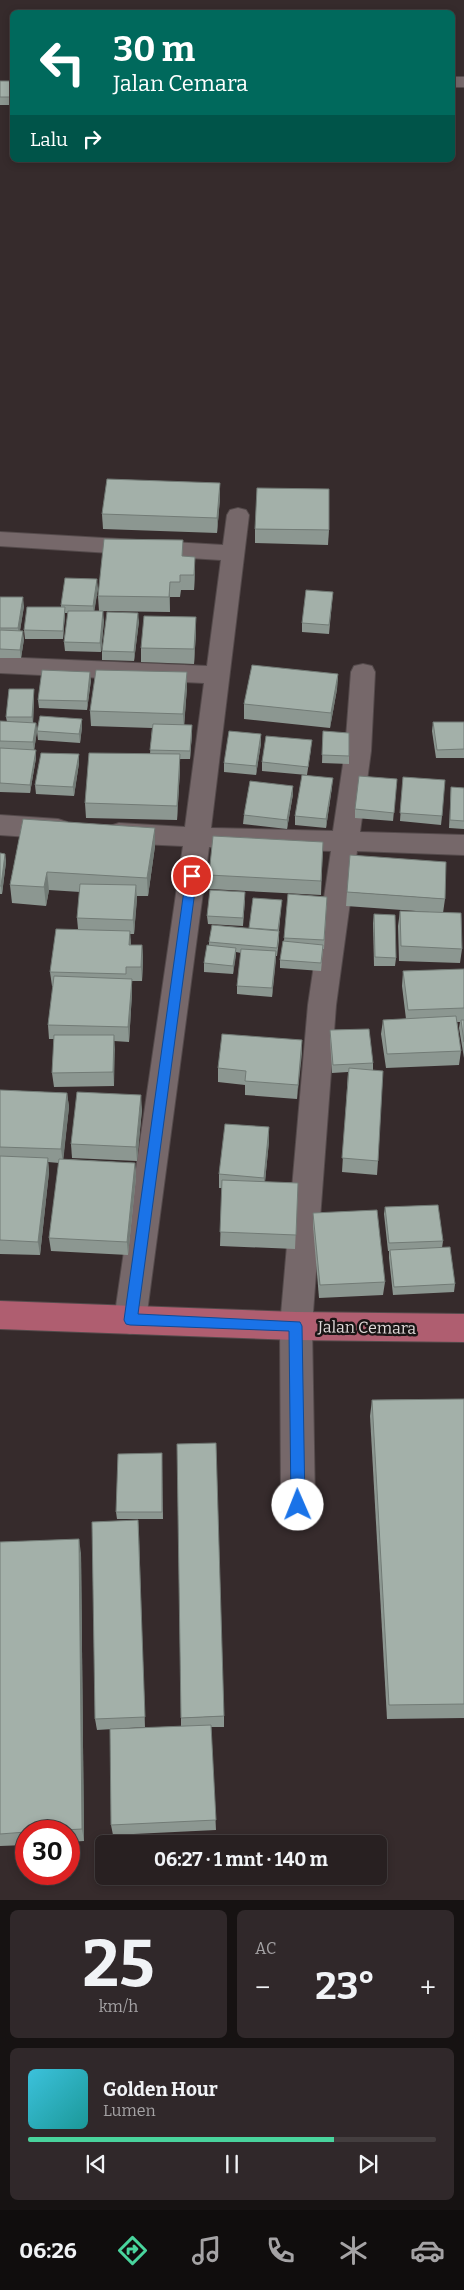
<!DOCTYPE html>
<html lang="id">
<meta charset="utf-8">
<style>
body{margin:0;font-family:Bitter,serif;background:#30282a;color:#f1f3f6;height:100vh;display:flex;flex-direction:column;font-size:19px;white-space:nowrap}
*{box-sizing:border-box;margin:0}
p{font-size:16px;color:#a5a3a5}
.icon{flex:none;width:28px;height:28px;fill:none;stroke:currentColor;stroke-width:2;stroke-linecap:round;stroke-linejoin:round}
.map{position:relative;height:1900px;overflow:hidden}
.side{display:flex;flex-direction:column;gap:10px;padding:10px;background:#161212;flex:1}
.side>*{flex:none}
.banner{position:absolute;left:10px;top:10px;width:445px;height:152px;border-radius:8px;box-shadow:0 2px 8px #0003,0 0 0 1px #443e3f;background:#00695c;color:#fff;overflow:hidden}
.speed{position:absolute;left:15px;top:1820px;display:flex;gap:10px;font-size:25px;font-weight:700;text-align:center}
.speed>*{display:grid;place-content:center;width:65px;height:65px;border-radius:50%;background:#282021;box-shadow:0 2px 8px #0003,0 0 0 1px #443e3f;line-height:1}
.speed .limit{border:8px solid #d22;background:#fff;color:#111}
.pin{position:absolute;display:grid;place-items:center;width:42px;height:42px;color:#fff;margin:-21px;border:2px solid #fff;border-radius:50%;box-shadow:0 1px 5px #0007}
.me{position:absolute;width:55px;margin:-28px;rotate:359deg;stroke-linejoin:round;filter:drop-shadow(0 0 4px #0008)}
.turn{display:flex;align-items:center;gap:18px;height:105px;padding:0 20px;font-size:22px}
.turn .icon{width:65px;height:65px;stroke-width:2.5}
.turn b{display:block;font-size:35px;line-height:42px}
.then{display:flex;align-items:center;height:48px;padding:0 20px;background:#0003;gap:10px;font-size:19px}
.big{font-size:38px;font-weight:700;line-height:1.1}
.side .widget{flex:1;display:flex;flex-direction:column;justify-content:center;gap:8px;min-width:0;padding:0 18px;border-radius:8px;background:#30282a}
.side .dial{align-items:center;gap:0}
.dial b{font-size:65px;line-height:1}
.song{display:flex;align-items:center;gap:15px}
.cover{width:60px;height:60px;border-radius:8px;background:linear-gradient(135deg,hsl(190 70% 55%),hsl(180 70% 35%))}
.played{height:5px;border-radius:2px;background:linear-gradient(90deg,#49d49d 75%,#443e3f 75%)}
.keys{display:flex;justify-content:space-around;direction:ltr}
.heat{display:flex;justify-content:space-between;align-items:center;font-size:28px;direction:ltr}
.side .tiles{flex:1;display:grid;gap:10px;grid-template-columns:1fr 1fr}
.widget:last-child{grid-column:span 2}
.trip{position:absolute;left:95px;top:1835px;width:292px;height:50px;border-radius:8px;background:#282021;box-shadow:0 2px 8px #0003,0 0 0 1px #443e3f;font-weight:700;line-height:50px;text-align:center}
.menu{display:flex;height:80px;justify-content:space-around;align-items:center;background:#100d0d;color:#a5a3a5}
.menu .icon{width:35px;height:35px}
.menu .selected{color:#49d49d}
.menu b{font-size:22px;color:#f1f3f6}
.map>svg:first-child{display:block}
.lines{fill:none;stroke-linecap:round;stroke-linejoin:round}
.minor-casing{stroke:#544a4b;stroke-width:2}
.major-casing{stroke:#544a4b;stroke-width:2}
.minor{fill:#76686a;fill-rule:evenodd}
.major{fill:#af5e70;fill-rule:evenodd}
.wall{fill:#8c9791}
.shaded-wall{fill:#727b76}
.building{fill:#a3b0a9;stroke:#727b76}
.route{fill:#1a73e8;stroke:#114b97}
.labels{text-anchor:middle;stroke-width:5;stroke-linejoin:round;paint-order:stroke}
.street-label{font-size:16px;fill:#e0d9d9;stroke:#1a1515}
</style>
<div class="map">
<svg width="464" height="1900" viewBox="0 0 464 1900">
<rect width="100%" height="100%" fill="#362b2c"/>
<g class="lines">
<g class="minor-casing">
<g id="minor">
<rect x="452" y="77" width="12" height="10"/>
<polygon points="238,508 246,510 249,515 211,828 333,831 345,751 351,672 354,666 363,664 372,666 375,672 371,751 360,832 464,835 464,855 357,851 336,1005 312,1326 315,1505 310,1516 298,1521 286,1516 281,1505 280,1326 308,1005 331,851 209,847 146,1320 141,1330 130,1334 119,1330 114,1320 183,846 119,843 110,840 106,833 110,826 119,823 185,827 204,683 0,673 0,657 207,666 221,560 0,546 0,532 223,545 227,515 230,510"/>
<polygon points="0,815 58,819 67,822 71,829 67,836 58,839 0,835"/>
</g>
</g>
<g class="major-casing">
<polygon id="major" points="0,1301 296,1312 464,1314 464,1342 296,1340 0,1329"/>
</g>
<use href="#minor" class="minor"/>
<use href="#major" class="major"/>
</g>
<g class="wall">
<rect x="0" y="81" width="12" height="24"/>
<polygon points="220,483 220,498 217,533 103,529 102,514"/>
<polygon points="255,529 329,530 328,545 255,543"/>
<polygon points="183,556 195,572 194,590 181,590 180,597 170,597 170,612 99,611 98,596"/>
<polygon points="98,588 94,611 104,620 101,652 65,651 64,642 68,613 65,613 63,639 25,639 24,630 61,607 61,605"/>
<polygon points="333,592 329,634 302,632 302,623"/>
<polygon points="0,597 24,606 20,630 24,639 21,658 0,658"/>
<polygon points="139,621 134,661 102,660 102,651"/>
<polygon points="196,632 194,664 141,662 141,648"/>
<polygon points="338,674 337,689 330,728 244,719 244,704"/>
<polygon points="91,680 87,710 39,708 38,700"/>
<polygon points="187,687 184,725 192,725 192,733 190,759 180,759 180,769 177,820 86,818 85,803 150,754 152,728 91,726 90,711"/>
<polygon points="34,689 34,697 33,723 36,723 37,731 34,750 36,758 30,793 0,792 0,721 7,722 6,717"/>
<polygon points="433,722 464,722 464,758 436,758 432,731"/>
<polygon points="82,727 80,743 38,740 37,731"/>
<polygon points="323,731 349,756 349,764 322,763"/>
<polygon points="261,734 261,743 256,775 224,772 224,763"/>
<polygon points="311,749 307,775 262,771 262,762"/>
<polygon points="79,754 79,763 74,796 36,794 35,785"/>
<polygon points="403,777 442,816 441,825 400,821"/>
<polygon points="397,779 393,821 355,818 355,809"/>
<polygon points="332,787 326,828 295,825 295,816"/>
<polygon points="451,787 464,788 464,829 449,828"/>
<polygon points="293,794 287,829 243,824 244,815"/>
<polygon points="23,819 155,846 148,896 137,896 134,934 130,934 131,945 142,945 143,959 142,981 132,981 132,993 129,1042 114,1041 114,1086 54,1087 52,1073 54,1039 49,1039 48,1025 53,986 52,986 50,972 78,929 77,918 80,892 49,890 46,906 12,903 10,885"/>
<polygon points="323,842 321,895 209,889 209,875"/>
<polygon points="0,853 5,854 6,862 2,894 0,894"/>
<polygon points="347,892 445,899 443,913 462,949 460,963 399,961 398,926 400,911 430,912 346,906"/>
<polygon points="288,894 327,897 324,949 323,949 321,971 280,968 280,960 284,941"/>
<polygon points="245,900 243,926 208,924 207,916"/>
<polygon points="281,908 279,931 279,940 277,956 276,956 272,997 237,994 237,986 241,953 236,952 233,974 204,972 204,963 209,945 209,942 249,929 249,928"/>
<polygon points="374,914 396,958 395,966 374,966 373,923"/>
<polygon points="464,969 464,1058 459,1028 460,1022 457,1022 461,1051 459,1065 386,1068 381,1034 383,1020 406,1019 402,986 403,971"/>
<polygon points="330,1030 373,1063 373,1070 378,1161 377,1175 342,1172 348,1072 332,1073 330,1038"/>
<polygon points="302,1040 297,1099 245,1095 245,1085 218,1082 218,1068"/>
<polygon points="0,1090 67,1093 69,1107 63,1159 135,1163 136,1177 128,1255 51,1251 49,1238 59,1163 48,1162 49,1172 40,1255 0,1254"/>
<polygon points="142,1109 137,1161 72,1158 71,1144"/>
<polygon points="269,1127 269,1141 265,1182 298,1183 295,1249 220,1246 222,1188 219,1188 219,1174"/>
<polygon points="385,1207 443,1241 442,1248 455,1284 454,1292 393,1295 389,1258 389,1251 388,1251 384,1214"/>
<polygon points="313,1213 385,1282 383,1295 319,1298 313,1226"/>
<polygon points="464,1399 464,1718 387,1719 370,1416 372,1400"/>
<polygon points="162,1460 163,1519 117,1519 116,1512"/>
<polygon points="138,1520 145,1727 97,1730 95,1719"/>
<polygon points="0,1542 81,1553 84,1841 69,1842 69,1831 26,1831 26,1845 0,1846"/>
<polygon points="224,1716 224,1727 211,1727 216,1830 113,1835 111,1825 181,1726 181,1718"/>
</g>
<g class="shaded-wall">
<polygon points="220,483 220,498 217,533 217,518"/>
<polygon points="195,557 195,572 194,590 194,575"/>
<polygon points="97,579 98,588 94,614 93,606"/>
<polygon points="170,582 170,612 169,597"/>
<polygon points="23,597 24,606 19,637 18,628"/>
<polygon points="65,607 65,615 63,639 63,631"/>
<polygon points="103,611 104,620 101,652 100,643"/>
<polygon points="138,613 139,621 134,661 134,652"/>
<polygon points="196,617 196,632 194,664 194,649"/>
<polygon points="23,631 24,639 21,658 20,650"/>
<polygon points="90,672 91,680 87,710 87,701"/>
<polygon points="187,672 187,687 184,729 183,714"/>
<polygon points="338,674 337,689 330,728 331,713"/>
<polygon points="34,689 34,697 33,725 32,717"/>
<polygon points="82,719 82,727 80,743 79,734"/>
<polygon points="36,723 37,731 34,751 33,742"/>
<polygon points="192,725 192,733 190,759 190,751"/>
<polygon points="261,734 261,743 256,775 256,766"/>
<polygon points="36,750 36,758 30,793 30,785"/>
<polygon points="79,754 79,763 74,796 73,787"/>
<polygon points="180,754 180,769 177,820 177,806"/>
<polygon points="333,778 332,787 326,828 326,819"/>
<polygon points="293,786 293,794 287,829 287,820"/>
<polygon points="155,828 155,846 148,896 147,878"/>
<polygon points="5,854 6,862 2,894 1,886"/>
<polygon points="47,872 49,890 46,906 44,887"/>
<polygon points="136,885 137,900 134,934 133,920"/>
<polygon points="130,931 131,946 129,945"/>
<polygon points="142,945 143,959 142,981 141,967"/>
<polygon points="236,948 236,956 233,974 233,966"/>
<polygon points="276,951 276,960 272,997 272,988"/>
<polygon points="132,979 132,993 129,1042 128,1027"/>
<polygon points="114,1035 115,1049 114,1086 113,1072"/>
<polygon points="302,1040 302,1054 297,1099 298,1085"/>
<polygon points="67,1093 69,1107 63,1163 61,1149"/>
<polygon points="141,1095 142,1109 137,1161 136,1147"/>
<polygon points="269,1127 269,1141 264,1191 264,1178"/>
<polygon points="48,1158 49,1172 40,1255 38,1242"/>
<polygon points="135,1163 136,1177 128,1255 127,1242"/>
<polygon points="138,1520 139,1532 145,1727 145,1717"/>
<polygon points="79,1539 81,1553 84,1841 82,1829"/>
</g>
<g class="building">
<rect x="0" y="81" width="12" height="16"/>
<polygon points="107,479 220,483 217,518 102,514"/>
<polygon points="257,488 329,489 329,530 255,529"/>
<polygon points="104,539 183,540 182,556 195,557 194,575 180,575 180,582 170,582 169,597 98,596"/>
<polygon points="65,578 97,579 93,606 61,605"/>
<polygon points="306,590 333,592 329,625 302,623"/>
<polygon points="0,597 23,597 18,628 0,628"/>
<polygon points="27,607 65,607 63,631 24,630"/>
<polygon points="68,611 103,611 100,643 64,642"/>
<polygon points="107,612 138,613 134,652 102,651"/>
<polygon points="144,616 196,617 194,649 141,648"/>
<polygon points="0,630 23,631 20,650 0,649"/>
<polygon points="252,665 338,674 331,713 244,704"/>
<polygon points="42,670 90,672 87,701 38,700"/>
<polygon points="96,670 187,672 183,714 90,711"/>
<polygon points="9,689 34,689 32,717 6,717"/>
<polygon points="40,716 82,719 79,734 37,731"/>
<polygon points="0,721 36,723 33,742 0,741"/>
<polygon points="433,722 464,722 464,749 437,750"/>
<polygon points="153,724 192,725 190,751 150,750"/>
<polygon points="229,731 261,734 256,766 224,763"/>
<polygon points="323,731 349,733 349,756 322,755"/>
<polygon points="266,736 312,740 308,767 262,762"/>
<polygon points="0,748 36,750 30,785 0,783"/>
<polygon points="41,753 79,754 73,787 35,785"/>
<polygon points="89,753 180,754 177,806 85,803"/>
<polygon points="302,775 333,778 326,819 295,816"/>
<polygon points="359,776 397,779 394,813 355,809"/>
<polygon points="403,777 445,780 442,816 400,813"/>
<polygon points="250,781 293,786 287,820 244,815"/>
<polygon points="451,787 464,788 464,821 450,820"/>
<polygon points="23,819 155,828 147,878 47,872 44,887 10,885"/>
<polygon points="213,836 323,842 321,881 209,875"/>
<polygon points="0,853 5,854 1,886 0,886"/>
<polygon points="350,855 446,862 445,899 347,892"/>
<polygon points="80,884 136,885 133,920 77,918"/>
<polygon points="210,890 245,892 243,918 207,916"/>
<polygon points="288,894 327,897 324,940 284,938"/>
<polygon points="253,898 282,900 278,930 249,928"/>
<polygon points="400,911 461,913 462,949 401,946"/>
<polygon points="374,914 395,915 396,958 375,957"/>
<polygon points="212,925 279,931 277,948 209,942"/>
<polygon points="56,929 130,931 129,945 142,945 141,967 126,967 126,974 50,972"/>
<polygon points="283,941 323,945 321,963 280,960"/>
<polygon points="207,945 236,948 233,966 204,963"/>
<polygon points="241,949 276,951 272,988 237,986"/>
<polygon points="464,969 464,1008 408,1010 403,971"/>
<polygon points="54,976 132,979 128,1027 48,1025"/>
<polygon points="456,1016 461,1051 387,1054 383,1020"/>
<polygon points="461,1020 464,1020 464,1042"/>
<polygon points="369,1029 373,1063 333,1065 330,1030"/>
<polygon points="222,1034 302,1040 298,1085 245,1081 246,1071 218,1068"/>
<polygon points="54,1035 114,1035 113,1072 52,1073"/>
<polygon points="349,1068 383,1071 378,1161 342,1158"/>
<polygon points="0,1090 67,1093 61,1149 0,1147"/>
<polygon points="77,1092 141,1095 136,1147 71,1144"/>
<polygon points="225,1124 269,1127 264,1178 219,1174"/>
<polygon points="0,1156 48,1158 38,1242 0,1240"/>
<polygon points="59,1159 135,1163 127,1242 49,1238"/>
<polygon points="222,1180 298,1183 296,1235 220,1232"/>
<polygon points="438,1205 443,1241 389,1243 385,1207"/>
<polygon points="377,1210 385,1282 320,1285 313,1213"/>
<polygon points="450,1247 455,1284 394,1287 390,1250"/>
<polygon points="464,1399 464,1704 389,1705 372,1400"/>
<polygon points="216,1443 224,1716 181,1718 177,1444"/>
<polygon points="162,1453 162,1512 116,1512 118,1454"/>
<polygon points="138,1520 145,1717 95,1719 92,1522"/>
<polygon points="79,1539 82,1829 46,1831 26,1831 26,1832 0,1834 0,1542"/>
<polygon points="211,1725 216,1820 111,1825 110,1729"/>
</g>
<polygon class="route" points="192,872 197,876 138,1314 300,1322 302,1326 305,1505 303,1509 298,1511 293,1509 291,1505 289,1331 130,1325 126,1324 124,1320 186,876"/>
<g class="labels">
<g class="street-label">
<text transform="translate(367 1327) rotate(1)" y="6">Jalan Cemara</text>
</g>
</g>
</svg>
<div class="speed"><div class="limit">30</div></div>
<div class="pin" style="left:192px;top:876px;background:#d93025"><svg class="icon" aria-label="arrive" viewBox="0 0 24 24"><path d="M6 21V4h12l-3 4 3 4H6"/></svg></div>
<svg class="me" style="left:298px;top:1505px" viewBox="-20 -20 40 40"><circle r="19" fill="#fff"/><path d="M0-13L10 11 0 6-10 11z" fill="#1a73e8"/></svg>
<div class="trip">06:27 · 1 mnt · 140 m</div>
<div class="banner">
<div class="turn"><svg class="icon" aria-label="left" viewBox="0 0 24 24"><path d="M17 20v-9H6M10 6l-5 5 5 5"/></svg><div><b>30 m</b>Jalan Cemara</div></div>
<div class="then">Lalu<svg class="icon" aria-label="right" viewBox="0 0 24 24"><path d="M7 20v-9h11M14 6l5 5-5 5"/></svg></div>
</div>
</div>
<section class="side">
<div class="tiles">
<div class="widget dial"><b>25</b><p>km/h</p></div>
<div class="widget"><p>AC</p>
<div class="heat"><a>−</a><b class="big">23°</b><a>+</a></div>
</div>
<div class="widget">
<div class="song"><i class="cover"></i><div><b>Golden Hour</b><p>Lumen</p></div></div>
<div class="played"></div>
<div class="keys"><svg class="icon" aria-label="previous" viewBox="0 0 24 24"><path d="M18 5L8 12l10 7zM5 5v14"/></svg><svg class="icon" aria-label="pause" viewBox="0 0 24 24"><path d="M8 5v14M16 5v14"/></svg><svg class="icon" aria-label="next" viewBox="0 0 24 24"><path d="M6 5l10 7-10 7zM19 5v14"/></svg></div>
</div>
</div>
</section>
<nav class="menu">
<b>06:26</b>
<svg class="icon selected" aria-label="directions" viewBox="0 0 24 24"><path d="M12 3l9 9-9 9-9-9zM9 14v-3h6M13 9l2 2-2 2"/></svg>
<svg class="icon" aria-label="music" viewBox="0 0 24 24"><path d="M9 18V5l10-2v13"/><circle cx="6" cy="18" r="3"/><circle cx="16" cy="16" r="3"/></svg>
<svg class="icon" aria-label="phone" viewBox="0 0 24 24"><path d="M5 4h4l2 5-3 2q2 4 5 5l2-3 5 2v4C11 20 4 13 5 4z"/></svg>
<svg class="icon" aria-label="climate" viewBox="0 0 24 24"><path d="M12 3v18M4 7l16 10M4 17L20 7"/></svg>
<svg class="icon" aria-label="car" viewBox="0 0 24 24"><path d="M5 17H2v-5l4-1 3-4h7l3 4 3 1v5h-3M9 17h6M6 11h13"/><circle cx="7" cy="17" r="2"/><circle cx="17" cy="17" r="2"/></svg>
</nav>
